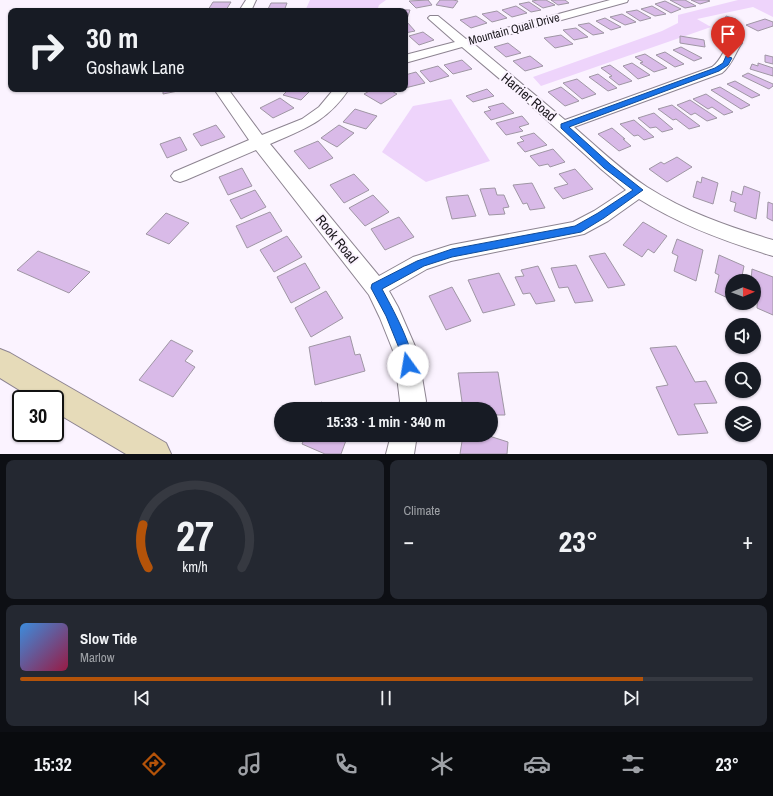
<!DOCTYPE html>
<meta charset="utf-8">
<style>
body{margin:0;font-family:"Archivo Narrow",sans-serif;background:#242831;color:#f1f3f6;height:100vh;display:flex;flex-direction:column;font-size:15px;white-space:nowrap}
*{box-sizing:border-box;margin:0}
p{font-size:13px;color:#9ea1a6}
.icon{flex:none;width:22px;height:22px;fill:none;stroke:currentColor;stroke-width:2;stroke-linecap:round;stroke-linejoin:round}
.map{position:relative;height:454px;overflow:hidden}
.drawer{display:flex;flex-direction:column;gap:6px;padding:6px;background:#0d0f14;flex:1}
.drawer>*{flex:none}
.guide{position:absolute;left:8px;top:8px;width:400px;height:84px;border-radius:8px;box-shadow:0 1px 3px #0004;background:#171b24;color:#f1f3f6;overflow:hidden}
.needle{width:26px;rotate:89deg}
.fabs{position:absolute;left:725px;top:274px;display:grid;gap:8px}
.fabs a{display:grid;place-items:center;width:36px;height:36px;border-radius:50%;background:#171b24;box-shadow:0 1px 3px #0004;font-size:20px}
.speed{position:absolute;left:12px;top:390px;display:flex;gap:8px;font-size:20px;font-weight:700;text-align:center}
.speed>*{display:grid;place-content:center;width:52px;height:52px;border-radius:50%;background:#171b24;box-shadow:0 1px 3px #0004;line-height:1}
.speed .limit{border:2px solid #111;border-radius:6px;background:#fff;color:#111}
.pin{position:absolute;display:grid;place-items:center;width:34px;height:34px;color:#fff;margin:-41px -17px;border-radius:50% 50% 50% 0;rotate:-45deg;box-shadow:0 0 4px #0007}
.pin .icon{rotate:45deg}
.me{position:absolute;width:44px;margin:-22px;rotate:347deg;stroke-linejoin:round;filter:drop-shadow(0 0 3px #0008)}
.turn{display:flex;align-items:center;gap:14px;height:84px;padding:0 12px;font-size:18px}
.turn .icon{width:52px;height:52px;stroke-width:2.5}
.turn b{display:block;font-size:28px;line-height:34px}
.big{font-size:30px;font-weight:700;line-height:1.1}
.drawer .card{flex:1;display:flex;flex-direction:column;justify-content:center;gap:6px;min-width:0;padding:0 14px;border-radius:8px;background:#242831}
.drawer .dial{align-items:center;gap:0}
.dial svg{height:104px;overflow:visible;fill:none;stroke:#363941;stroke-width:7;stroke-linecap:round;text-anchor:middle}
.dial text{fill:#f1f3f6;stroke:none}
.song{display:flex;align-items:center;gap:12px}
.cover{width:48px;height:48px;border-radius:6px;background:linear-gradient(135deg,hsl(210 70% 55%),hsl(340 70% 35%))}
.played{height:4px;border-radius:2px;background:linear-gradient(90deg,#b45309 85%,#363941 85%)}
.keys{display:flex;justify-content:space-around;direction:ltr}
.heat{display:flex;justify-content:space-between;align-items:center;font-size:22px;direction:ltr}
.drawer .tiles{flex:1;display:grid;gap:6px;grid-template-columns:1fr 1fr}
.card:last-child{grid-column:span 2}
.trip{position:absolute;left:274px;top:402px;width:224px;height:40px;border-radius:20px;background:#171b24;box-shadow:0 1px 3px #0004;font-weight:700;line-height:40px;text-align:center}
.tabs{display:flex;height:64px;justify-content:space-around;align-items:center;background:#090b0e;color:#9ea1a6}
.tabs .icon{width:28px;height:28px}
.tabs .selected{color:#b45309}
.tabs b{font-size:18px;color:#f1f3f6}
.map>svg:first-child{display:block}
.green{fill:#eed4fb}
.building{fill:#d9bae8;stroke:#9f96a4}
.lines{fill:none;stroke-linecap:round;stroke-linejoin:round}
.minor-casing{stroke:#8d8491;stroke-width:2}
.secondary-casing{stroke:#8d8491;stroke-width:2}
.minor{fill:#fff;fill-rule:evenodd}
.secondary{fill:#e6dbb9;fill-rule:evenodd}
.route{fill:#1a73e8;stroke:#114b97}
.labels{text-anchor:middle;stroke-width:4;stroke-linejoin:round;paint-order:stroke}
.far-street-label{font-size:12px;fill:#1b181d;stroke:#fbf3ff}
.street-label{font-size:14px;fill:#1b181d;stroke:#fbf3ff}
</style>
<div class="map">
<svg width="773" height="454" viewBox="0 0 773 454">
<rect width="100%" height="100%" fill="#fbf3ff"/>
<g class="green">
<polygon points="310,0 386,0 379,5 377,11 305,11"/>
<polygon points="738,0 773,0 773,17 753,7 697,19 711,27 541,86 533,77 662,31 678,23 678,15"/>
<polygon points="451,99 490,161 426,182 382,152 413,106"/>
</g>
<g class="building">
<polygon points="428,0 432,5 416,8 409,1"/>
<polygon points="440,0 453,0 458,1 453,8 436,5"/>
<polygon points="538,0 546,0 555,5 543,8 532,1"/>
<polygon points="551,0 565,0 569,3 558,5"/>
<polygon points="670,0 685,0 696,6 685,8"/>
<polygon points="691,0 707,0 710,1 700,4"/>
<polygon points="665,1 681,9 671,13 655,4"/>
<polygon points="213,2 231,2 226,10 208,10"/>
<polygon points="529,2 541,10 531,12 519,4"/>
<polygon points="271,3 287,3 284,11 267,11"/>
<polygon points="516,6 527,13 512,17 502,10"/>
<polygon points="652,6 666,14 655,16 641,9"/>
<polygon points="389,9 410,10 407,19 405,19 405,11 388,11"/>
<polygon points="637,10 651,18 640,21 626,12"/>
<polygon points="497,11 507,18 492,22 482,14"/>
<polygon points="622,14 636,22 625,25 610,17"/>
<polygon points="476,16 487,23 471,28 460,20"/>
<polygon points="726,16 736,19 734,28 723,25"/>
<polygon points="605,18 621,27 611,30 596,21"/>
<polygon points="765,19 773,22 773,26 758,31 746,25"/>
<polygon points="407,22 415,31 405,33 405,23"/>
<polygon points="589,23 604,33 593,35 578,25"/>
<polygon points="576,28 588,37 574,40 563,30"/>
<polygon points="423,32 434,40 419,45 409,36"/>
<polygon points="561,35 573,44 555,48 544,38"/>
<polygon points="680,36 704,40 705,47 680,43"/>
<polygon points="508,43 521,53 506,57 494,47"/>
<polygon points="681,47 702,58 694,61 673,50"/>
<polygon points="665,52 684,64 675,67 656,55"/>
<polygon points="645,54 667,68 654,72 640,63 643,62 635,57"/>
<polygon points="765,55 773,57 773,64 765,62"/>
<polygon points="530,56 543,66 525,71 513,61"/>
<polygon points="462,60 472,69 453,74 444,65"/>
<polygon points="632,63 650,75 638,79 623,66"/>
<polygon points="758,63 773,68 773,76 750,69 752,64 758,66"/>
<polygon points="610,65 632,81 619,85 609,77 612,76 601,68"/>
<polygon points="438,66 449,76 430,82 420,71"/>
<polygon points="416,72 425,83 405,88 405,75"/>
<polygon points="748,73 773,84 773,86 769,89 742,76"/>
<polygon points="598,74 617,88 608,91 589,77"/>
<polygon points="577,79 596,94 582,99 563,83"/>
<polygon points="735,81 760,95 752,98 727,84"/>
<polygon points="561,87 579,101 565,106 548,92"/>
<polygon points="720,87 750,105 741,109 711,90"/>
<polygon points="163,89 188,89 163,94"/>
<polygon points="289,89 312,89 301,100 283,95"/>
<polygon points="373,89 388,89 397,94 381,104 364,94"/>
<polygon points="487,89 494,96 473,102 466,96"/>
<polygon points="706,94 733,112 724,115 712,107 708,109 693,99"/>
<polygon points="280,98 294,108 273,118 260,108"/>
<polygon points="690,100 717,118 707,121 695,113 691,115 677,105"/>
<polygon points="503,103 514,113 491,120 484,112 491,110 488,107"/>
<polygon points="672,105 700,126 689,129 676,119 673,120 658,109"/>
<polygon points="355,109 377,116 366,129 343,122"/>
<polygon points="654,113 673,129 662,132 656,127 650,128 638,118"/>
<polygon points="522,116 529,124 519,127 523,131 506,135 496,123"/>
<polygon points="634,120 654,137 644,140 638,135 634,136 620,124"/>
<polygon points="216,125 225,137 201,146 193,134"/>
<polygon points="339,125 354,133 337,147 321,138"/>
<polygon points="612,128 625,139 623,139 631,146 619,151 598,134"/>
<polygon points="534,133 547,145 525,152 517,143 524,141 520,137"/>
<polygon points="180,137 187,150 167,158 160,144"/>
<polygon points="318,141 333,158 309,169 294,151"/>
<polygon points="553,149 565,162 550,167 548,164 539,166 530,156"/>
<polygon points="677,157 692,167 667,182 649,169 661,162 664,164"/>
<polygon points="242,168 252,186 228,195 219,177"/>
<polygon points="575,169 593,189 563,199 554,188 568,184 559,174"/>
<polygon points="354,174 369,190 344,203 330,185"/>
<polygon points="702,177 718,183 713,204 693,197 697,181 701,183"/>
<polygon points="532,183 545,208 530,210 527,203 523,204 513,185"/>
<polygon points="744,186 760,192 756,219 734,211 736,203 730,201 732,191 742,195"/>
<polygon points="495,188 497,195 504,195 509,207 503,208 505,214 489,215 480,189"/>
<polygon points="255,190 266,207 241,219 230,200"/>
<polygon points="373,195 389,212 365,226 349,208"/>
<polygon points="468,195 476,216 452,219 446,197"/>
<polygon points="768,202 773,204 773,221 767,218"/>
<polygon points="270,212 282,231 247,248 236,226"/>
<polygon points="166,213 189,223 169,244 146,234"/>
<polygon points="399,217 414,237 385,250 371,229"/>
<polygon points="643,222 667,236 654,253 648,249 642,257 623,245"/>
<polygon points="287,236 302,257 274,272 260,250"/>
<polygon points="677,239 703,250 696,281 674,271 678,256 672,253"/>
<polygon points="38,251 90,272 69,293 17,270"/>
<polygon points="605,253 625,285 608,288 589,256"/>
<polygon points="719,255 744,266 741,281 732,281 732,300 715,292 719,275 715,273"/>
<polygon points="305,263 320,288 291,303 277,277"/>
<polygon points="576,265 593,301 575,303 568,287 559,288 551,268"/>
<polygon points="538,266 555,301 536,304 530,293 523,294 515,277 524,276 521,270"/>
<polygon points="752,269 773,277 773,315 757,308 758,289 754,287 754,281 751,281"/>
<polygon points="499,273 515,305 483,313 468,280"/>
<polygon points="452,287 471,321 446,330 429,296"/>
<polygon points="326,291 343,318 311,337 295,308"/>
<polygon points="350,336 355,355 360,354 365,371 315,385 309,347"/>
<polygon points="171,340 193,351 185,361 195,367 173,397 139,380"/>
<polygon points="676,346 695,382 706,381 717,403 694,404 708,433 678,435 656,387 668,385 650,348"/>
<polygon points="498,372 505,415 491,415 491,409 463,409 458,373"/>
<polygon points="321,402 340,409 318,409"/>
<polygon points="306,435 348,435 341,454 325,454 302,444"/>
<polygon points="463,435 486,435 508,442 507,454 460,454"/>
</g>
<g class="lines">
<g class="minor-casing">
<g id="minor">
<polygon points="246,0 256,0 251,11 239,11"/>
<path d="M610 0H628L627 2 474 44 565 120 712 67C722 60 723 49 732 40H740L742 43C735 53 732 65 722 73L574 127C598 148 621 170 647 187 686 212 729 227 773 240V256C726 242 680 225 639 199L608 221 584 234 451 261 427 269 389 291 398 307 418 353 426 401 424 409H398L400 401 394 353 380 318 369 295 256 150 186 180 180 182 174 180 171 176 174 172 249 140 214 89H228L262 135 302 119 319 107 334 89H349C327 122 304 129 270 144L379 276 413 257 451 245 573 222 594 211 626 190 601 169 527 102 462 47 405 63V55L455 42 430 20 428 18 430 16H438L466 39Z"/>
<polygon points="391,435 417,435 414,454 386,454"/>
</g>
</g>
<g class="secondary-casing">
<polygon id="secondary" points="0,349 10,353 166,443 171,454 126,454 55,412 55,399 34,399 0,378"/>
</g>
<use href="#minor" class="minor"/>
<use href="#secondary" class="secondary"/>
</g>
<path class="route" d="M726 56 732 58 728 65 719 71 569 127 610 164 643 190 604 218 581 232 452 257 424 266 382 289C390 304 418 354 412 369L408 371 404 369 401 353 386 316 371 288 372 284 417 261 452 249 575 226 598 213 633 190 604 168 561 128V124L715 68 723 63Z"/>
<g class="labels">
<g class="far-street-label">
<text transform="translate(514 29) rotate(-15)" y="4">Mountain Quail Drive</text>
</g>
<g class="street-label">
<text transform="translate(529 97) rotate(40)" y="5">Harrier Road</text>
<text transform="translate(337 239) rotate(51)" y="5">Rook Road</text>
</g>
</g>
</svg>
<div class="fabs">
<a><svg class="needle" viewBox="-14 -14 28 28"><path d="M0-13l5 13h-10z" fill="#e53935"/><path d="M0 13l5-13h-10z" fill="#9ea1a6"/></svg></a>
<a><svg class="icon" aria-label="sound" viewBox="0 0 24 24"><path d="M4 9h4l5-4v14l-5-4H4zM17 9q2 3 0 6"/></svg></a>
<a><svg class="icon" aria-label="search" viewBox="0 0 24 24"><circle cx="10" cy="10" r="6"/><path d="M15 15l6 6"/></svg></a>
<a><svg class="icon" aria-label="layers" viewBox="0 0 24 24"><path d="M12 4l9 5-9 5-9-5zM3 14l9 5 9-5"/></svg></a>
</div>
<div class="speed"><div class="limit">30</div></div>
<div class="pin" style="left:728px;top:58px;background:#d93025"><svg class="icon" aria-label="arrive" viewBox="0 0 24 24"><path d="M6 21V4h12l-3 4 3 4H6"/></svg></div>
<svg class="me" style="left:408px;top:365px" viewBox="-20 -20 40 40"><circle r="19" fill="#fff"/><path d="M0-13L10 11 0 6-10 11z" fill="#1a73e8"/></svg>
<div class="trip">15:33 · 1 min · 340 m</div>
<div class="guide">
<div class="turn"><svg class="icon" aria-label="right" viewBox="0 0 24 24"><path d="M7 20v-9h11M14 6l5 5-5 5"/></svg><div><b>30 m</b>Goshawk Lane</div></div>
</div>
</div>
<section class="drawer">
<div class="tiles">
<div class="card dial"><svg viewBox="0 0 100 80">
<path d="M14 69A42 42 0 1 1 86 69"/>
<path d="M14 69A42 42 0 0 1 10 36" stroke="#b45309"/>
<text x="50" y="56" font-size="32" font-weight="700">27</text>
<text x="50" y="72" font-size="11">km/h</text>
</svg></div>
<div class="card"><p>Climate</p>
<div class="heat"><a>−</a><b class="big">23°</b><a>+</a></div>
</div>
<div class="card">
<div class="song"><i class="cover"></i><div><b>Slow Tide</b><p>Marlow</p></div></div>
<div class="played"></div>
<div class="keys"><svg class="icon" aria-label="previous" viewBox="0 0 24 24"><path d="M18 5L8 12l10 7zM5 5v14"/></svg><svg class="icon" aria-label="pause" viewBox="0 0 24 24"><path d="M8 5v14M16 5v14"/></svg><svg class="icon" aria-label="next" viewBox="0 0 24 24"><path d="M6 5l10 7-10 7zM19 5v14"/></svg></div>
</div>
</div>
</section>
<nav class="tabs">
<b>15:32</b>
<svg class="icon selected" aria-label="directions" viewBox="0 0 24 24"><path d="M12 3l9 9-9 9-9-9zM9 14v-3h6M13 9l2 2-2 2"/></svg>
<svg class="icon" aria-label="music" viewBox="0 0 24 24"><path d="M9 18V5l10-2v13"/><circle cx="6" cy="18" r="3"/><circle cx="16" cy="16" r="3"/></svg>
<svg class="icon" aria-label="phone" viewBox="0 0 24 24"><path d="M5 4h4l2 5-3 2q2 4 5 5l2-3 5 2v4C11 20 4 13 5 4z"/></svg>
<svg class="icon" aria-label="climate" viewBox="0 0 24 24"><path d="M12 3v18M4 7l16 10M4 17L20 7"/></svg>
<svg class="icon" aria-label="car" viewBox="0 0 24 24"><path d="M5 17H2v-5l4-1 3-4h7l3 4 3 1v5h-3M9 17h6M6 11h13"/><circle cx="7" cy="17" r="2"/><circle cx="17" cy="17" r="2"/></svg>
<svg class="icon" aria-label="filters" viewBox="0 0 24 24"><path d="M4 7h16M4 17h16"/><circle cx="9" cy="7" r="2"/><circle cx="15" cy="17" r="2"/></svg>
<b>23°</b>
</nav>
